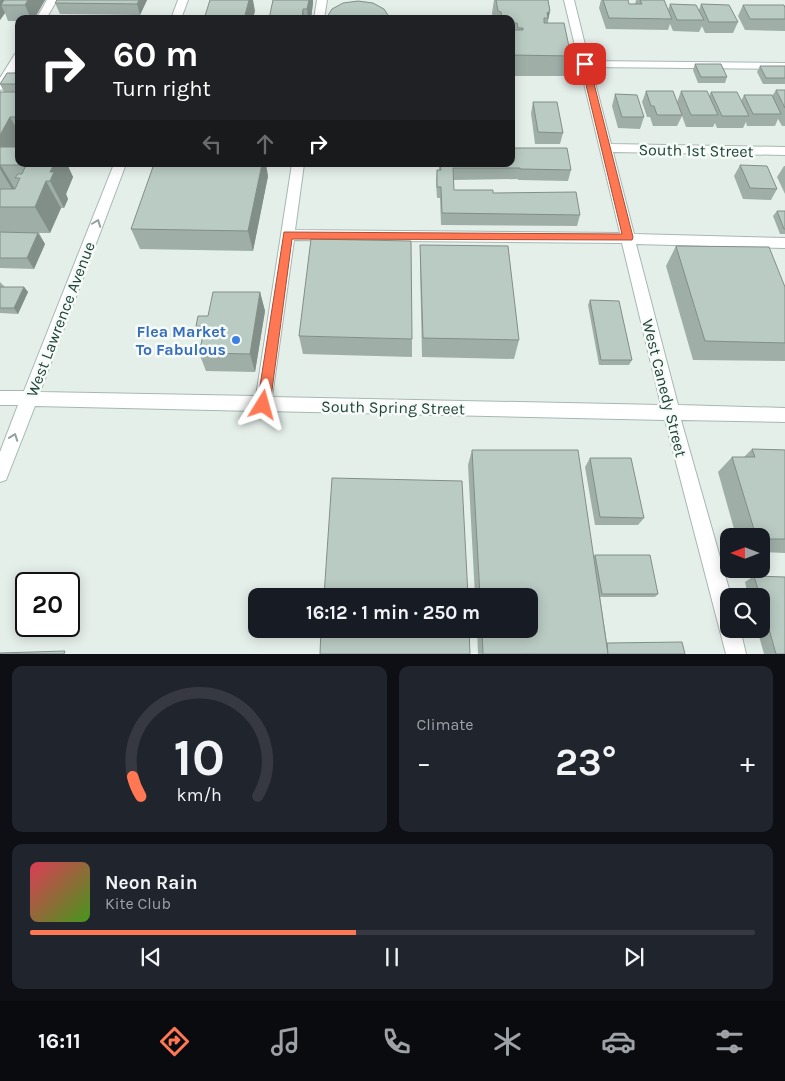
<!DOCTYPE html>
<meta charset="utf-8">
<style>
body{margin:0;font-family:Karla,sans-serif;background:#20242c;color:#f1f3f6;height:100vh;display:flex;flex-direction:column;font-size:19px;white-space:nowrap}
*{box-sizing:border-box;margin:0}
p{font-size:16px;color:#9ea1a6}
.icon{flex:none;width:28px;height:28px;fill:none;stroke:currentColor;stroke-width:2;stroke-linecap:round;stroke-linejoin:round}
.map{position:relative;height:654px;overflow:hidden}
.side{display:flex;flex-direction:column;gap:12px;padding:12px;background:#0d0f14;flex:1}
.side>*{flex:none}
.hud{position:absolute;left:15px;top:15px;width:500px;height:152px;border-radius:10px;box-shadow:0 2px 12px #0003;background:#202124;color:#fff;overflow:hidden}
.needle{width:32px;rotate:270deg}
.controls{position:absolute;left:720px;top:528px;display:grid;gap:10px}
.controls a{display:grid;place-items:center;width:50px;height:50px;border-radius:10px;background:#171b24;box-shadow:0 2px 12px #0003;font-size:25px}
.speed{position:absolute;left:15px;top:572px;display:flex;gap:10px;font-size:25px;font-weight:700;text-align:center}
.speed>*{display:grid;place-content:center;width:65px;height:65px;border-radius:50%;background:#171b24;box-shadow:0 2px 12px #0003;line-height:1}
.speed .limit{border:2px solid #111;border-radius:8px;background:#fff;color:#111}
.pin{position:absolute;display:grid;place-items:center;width:42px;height:42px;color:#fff;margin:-21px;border-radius:10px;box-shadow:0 2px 8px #0006}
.me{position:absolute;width:55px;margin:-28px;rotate:8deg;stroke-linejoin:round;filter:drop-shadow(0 0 4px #0008)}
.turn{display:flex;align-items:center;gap:18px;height:105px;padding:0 15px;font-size:22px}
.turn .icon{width:65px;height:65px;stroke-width:2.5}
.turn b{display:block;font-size:35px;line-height:42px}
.lanes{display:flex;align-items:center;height:48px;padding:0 15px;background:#0003;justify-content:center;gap:25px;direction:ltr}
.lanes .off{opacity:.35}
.big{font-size:38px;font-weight:700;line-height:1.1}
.side .widget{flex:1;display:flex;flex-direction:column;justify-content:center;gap:8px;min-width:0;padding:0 18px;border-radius:10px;background:#20242c}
.side .dial{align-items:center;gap:0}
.dial svg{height:130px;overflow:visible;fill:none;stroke:#363941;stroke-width:7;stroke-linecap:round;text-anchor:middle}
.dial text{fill:#f1f3f6;stroke:none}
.song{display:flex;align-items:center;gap:15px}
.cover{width:60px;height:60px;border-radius:8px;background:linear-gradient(135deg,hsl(350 70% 55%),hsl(100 70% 35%))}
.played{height:5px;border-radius:2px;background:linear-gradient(90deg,#ff7853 45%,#363941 45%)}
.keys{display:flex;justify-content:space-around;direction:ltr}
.heat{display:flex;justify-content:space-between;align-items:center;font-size:28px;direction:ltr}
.side .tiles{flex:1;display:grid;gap:12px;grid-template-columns:1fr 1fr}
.widget:last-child{grid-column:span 2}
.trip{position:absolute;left:248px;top:588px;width:290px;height:50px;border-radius:10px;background:#171b24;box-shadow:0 2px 12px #0003;font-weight:700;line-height:50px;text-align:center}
.menu{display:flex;height:80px;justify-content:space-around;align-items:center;background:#090b0e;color:#9ea1a6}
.menu .icon{width:35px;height:35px}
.menu .active{color:#ff7853}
.menu b{font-size:22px;color:#f1f3f6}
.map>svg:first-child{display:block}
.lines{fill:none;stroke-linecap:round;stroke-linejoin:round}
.minor-casing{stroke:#a6b8b2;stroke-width:2}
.minor{fill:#fff;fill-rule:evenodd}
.wall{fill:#9fafa8}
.shaded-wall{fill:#828e88}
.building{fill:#b9cbc3;stroke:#828e88}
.oneway{stroke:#90a29c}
.route{fill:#ff7853;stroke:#a64e36}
.shop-dot{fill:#3f7fe0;stroke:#f6fbf8;stroke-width:2}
.labels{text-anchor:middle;stroke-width:5;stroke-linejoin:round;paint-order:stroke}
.street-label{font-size:16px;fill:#21443a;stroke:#f6fbf8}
.shop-label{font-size:16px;font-weight:bold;fill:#366cbe;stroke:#f6fbf8;text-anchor:end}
</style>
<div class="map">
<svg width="785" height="654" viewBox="0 0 785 654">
<rect width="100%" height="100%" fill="#e5efea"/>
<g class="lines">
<g class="minor-casing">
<g id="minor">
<polygon points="47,0 57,0 46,19 36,19"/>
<polygon points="178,0 188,0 181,19 171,19"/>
<polygon points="317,0 327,0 324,19 314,19"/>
<path d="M564 0H574L589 61 785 63V69L591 67 611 144 785 147V155L613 152 634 234 785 238V248L636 244 678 405 785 408V422L681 420 731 596H729V629H740L746 654H726L665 420 35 406 6 480 0 482V452L18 405H0V391H24L114 164H126L40 392 256 396 292 164H304L295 230 620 233ZM294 240 622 243 661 405 272 397Z"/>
<polygon points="19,53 19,65 4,89 0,90 0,78 15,54"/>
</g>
</g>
<use href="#minor" class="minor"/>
</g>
<g class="wall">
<polygon points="0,0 45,0 34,19 19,19 19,21 8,21 5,13 0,20"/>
<polygon points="147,0 140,15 60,14 55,3"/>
<polygon points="273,0 313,0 313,3 311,19 269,19"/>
<polygon points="494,0 548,0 550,11 547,23 571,56 566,76 511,76 511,19 493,19 492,13"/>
<polygon points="601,0 628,0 629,4 635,4 636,0 664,0 668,10 670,4 699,10 701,4 738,22 733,33 705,33 702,26 699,32 673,31 670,24 668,30 606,29 599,8"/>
<polygon points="743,5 785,8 785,31 745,30 738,16"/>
<polygon points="695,64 727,77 725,83 698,83 693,70"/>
<polygon points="760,66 785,66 785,84 763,84 757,72"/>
<polygon points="19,73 19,142 16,147 19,164 67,164 73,177 66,194 68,199 64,208 61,208 50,233 39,233 45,244 34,269 0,268 0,92 4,92 0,84"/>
<polygon points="776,90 785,90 785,126 782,126 778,119 775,126 747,126 746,122 743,128 717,128 715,123 713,127 686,127 682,116 677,126 653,126 650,117 647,117 642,102 646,91 677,102 681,91 709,96 711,92 741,101 744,95 772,96"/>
<polygon points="615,94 644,117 640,129 618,128 612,106"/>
<polygon points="533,102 563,133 560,144 535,144 531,113"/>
<polygon points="439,164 511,164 571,170 568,181 518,180 518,179 453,180 454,190 493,193 580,215 577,226 441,225 440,198 437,198 436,182 437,170 439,170"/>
<polygon points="740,165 777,189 771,200 743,199 734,176"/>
<polygon points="784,166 785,166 785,194 777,177"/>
<polygon points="268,176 253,251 140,249 131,229"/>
<polygon points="777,211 785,211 785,234 780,234 773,216"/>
<polygon points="420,245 519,340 514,359 422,357 420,265"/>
<polygon points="676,246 785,287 785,361 693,360 666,266"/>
<polygon points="0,282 5,287 24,287 28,292 18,314 0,313"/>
<polygon points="260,292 265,311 255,372 206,371 199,353 202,341 196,326 208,316"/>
<polygon points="590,300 632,360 629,365 599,365 588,305"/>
<polygon points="299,336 412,339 412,357 303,354"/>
<polygon points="752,449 785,450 785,553 761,552 761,536 736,536 718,472 732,457 744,457"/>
<polygon points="472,450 594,556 595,555 658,594 655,597 600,597 607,643 685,654 478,654 477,629 529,629 529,596 475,596 468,465"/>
<polygon points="590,458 644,518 638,525 595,525 585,467"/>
<polygon points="754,576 785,654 764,654 757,629 761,629 761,596 748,596 745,582"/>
</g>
<g class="shaded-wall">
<polygon points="0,0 13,0 1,5 5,13 0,20"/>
<polygon points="28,0 45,0 34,19 31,19 25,5"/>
<polygon points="139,0 147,0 140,15 137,4"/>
<polygon points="249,0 253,0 255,11 253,19 244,19"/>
<polygon points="309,0 313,0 313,3 311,19 308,19 307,9"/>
<polygon points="303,9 304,19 302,19"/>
<polygon points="550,11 546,31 545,31 548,18 547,13"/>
<polygon points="10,117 19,133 19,142 7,165 0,153 0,135"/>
<polygon points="0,164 16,191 15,194 0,169"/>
<polygon points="54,164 67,164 73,177 66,194 68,199 64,208 50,181 50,172"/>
<polygon points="262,164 266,164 268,176 253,251 248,231"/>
<polygon points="46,181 61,208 50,233 35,207"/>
<polygon points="38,233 45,244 34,269 27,258"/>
<polygon points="24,287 28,292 18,314 14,308"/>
<polygon points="260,292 265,311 255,372 250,354"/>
</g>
<g class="building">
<polygon points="4,0 28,0 25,5 1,5"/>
<polygon points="57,0 139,0 137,4 55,3"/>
<polygon points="210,0 249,0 244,19 204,19"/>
<polygon points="273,0 309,0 307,9 303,9 302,19 269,19"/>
<polygon points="496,0 548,0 550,11 547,13 548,18 544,18 544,23 564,23 571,56 511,55 511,30 523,30 523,28 518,28 517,23 511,23 511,19 508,19 508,18 502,18 501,12 498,11"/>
<polygon points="603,0 628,0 629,4 642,4 640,0 664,0 672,19 609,18"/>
<polygon points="358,1 373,3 384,9 389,17 388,19 327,19 327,17 332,9 343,3"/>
<polygon points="670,4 696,5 704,20 677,20"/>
<polygon points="701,4 729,5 738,22 709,22"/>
<polygon points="743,5 784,5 785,8 785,19 750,19"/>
<polygon points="695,64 721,64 727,77 701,77"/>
<polygon points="760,66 785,66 785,78 766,78"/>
<polygon points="7,73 19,73 19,84 0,84"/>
<polygon points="776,90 785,90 785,108"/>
<polygon points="646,91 673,91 682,115 657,115 654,106 651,106"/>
<polygon points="681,91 707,91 718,115 691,115"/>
<polygon points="0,92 19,92 19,117 10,117 0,135"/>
<polygon points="711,92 737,92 749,116 722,116"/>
<polygon points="615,94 637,95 644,117 622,117"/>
<polygon points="744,95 772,95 781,114 753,114"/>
<polygon points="533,102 557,102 563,133 538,132"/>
<polygon points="0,147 19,147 19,164 54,164 50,172 54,172 50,181 46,181 35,207 0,207 0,189 15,189 20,178 15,178 18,174 22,174 26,165 0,165"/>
<polygon points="511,148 567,148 571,170 520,169 520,168 453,168 454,190 493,190 493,193 576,192 580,215 442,213 441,187 437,187 437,170 441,170 440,164 511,164"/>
<polygon points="154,164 262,164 248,231 131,229"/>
<polygon points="740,165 767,166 777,189 750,188"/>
<polygon points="777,211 785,211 785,229 784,229"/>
<polygon points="0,232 38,233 27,258 0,258"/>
<polygon points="311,239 411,241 412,339 299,336"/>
<polygon points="420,245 508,246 519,340 423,338"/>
<polygon points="676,246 769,247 785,287 785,343 705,341"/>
<polygon points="0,287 24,287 14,308 0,308"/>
<polygon points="213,292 260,292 250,354 199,353 205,327 196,326 198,316 208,316"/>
<polygon points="590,300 619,301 632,360 601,360"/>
<polygon points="752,449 785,450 785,539 761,539 761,536 756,536 732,457 755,457"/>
<polygon points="472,450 578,450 608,654 483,654 482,629 529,629 529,596 480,596"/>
<polygon points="590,458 631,458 644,518 600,517"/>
<polygon points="332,478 462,481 468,596 324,596"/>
<polygon points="595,555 650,555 658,594 602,594"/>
<polygon points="754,576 785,577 785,654 776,654 761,601 761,596 760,596"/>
<polygon points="321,629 469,629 470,654 320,654"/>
<polygon points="682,642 685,654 608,654 607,643"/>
<polygon points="65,651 64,654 0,654 0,653"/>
</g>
<defs><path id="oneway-chevron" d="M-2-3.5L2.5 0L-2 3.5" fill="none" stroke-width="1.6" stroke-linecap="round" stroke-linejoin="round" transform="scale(1.25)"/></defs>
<g class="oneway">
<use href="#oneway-chevron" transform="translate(97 223) rotate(-69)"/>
<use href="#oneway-chevron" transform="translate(14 437) rotate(-70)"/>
</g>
<polygon class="route" points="582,62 589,64 633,237 632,240 292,239 270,405 268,408 263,410 259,408 257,405 284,232 622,234 581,64"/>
<circle class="shop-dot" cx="236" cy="340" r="5"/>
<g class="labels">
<g class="street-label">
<text transform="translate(696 150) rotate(1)" y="6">South 1st Street</text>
<text transform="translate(60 319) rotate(-69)" y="6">West Lawrence Avenue</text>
<text transform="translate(665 388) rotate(76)" y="6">West Canedy Street</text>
<text transform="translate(393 407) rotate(1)" y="6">South Spring Street</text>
</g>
<g class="shop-label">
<text x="226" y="337">Flea Market<tspan x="226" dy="18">To Fabulous</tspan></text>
</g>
</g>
</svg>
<div class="controls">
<a><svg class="needle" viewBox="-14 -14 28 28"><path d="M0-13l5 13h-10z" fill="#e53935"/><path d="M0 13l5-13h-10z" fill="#9ea1a6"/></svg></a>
<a><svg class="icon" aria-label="search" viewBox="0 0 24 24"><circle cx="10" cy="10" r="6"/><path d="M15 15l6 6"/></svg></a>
</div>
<div class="speed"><div class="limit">20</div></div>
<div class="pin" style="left:585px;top:64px;background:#d93025"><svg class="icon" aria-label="arrive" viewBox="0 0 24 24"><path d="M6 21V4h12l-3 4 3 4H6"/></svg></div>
<svg class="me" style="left:263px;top:405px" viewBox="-20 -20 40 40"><path d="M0-17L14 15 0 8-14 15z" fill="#ff7853" stroke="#fff" stroke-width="4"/></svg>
<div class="trip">16:12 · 1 min · 250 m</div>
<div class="hud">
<div class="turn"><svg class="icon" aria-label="right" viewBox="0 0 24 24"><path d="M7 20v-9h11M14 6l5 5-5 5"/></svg><div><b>60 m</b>Turn right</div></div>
<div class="lanes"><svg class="icon off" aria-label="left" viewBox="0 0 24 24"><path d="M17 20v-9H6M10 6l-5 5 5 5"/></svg><svg class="icon off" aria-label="ahead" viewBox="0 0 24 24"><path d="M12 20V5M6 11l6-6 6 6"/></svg><svg class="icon" aria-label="right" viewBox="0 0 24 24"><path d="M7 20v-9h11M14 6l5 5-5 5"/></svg></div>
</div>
</div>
<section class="side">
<div class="tiles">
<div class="widget dial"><svg viewBox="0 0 100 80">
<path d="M14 69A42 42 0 1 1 86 69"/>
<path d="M14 69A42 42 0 0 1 9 57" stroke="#ff7853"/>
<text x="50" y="56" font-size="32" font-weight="700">10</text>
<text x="50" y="72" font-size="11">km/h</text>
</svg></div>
<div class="widget"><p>Climate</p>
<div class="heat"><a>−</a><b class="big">23°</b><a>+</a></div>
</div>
<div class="widget">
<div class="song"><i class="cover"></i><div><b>Neon Rain</b><p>Kite Club</p></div></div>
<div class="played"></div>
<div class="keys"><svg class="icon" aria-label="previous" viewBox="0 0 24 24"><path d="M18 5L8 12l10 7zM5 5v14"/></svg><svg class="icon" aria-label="pause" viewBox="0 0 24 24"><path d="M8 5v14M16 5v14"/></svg><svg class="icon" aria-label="next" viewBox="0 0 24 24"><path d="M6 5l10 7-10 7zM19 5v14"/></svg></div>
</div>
</div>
</section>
<nav class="menu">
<b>16:11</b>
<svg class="icon active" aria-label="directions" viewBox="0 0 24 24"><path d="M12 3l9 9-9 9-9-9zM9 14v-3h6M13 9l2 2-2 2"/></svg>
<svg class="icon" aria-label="music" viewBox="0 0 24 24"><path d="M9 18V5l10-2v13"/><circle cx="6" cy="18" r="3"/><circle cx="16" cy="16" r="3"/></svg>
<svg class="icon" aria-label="phone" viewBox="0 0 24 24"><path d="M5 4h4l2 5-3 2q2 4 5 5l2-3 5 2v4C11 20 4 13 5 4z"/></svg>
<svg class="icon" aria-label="climate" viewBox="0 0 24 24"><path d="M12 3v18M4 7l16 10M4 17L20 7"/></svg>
<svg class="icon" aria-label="car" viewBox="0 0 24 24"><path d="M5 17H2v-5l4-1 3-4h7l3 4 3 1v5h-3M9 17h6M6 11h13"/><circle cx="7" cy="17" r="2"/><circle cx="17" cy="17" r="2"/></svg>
<svg class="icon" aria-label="filters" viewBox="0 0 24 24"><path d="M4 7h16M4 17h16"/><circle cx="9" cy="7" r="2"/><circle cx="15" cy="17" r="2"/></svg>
</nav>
